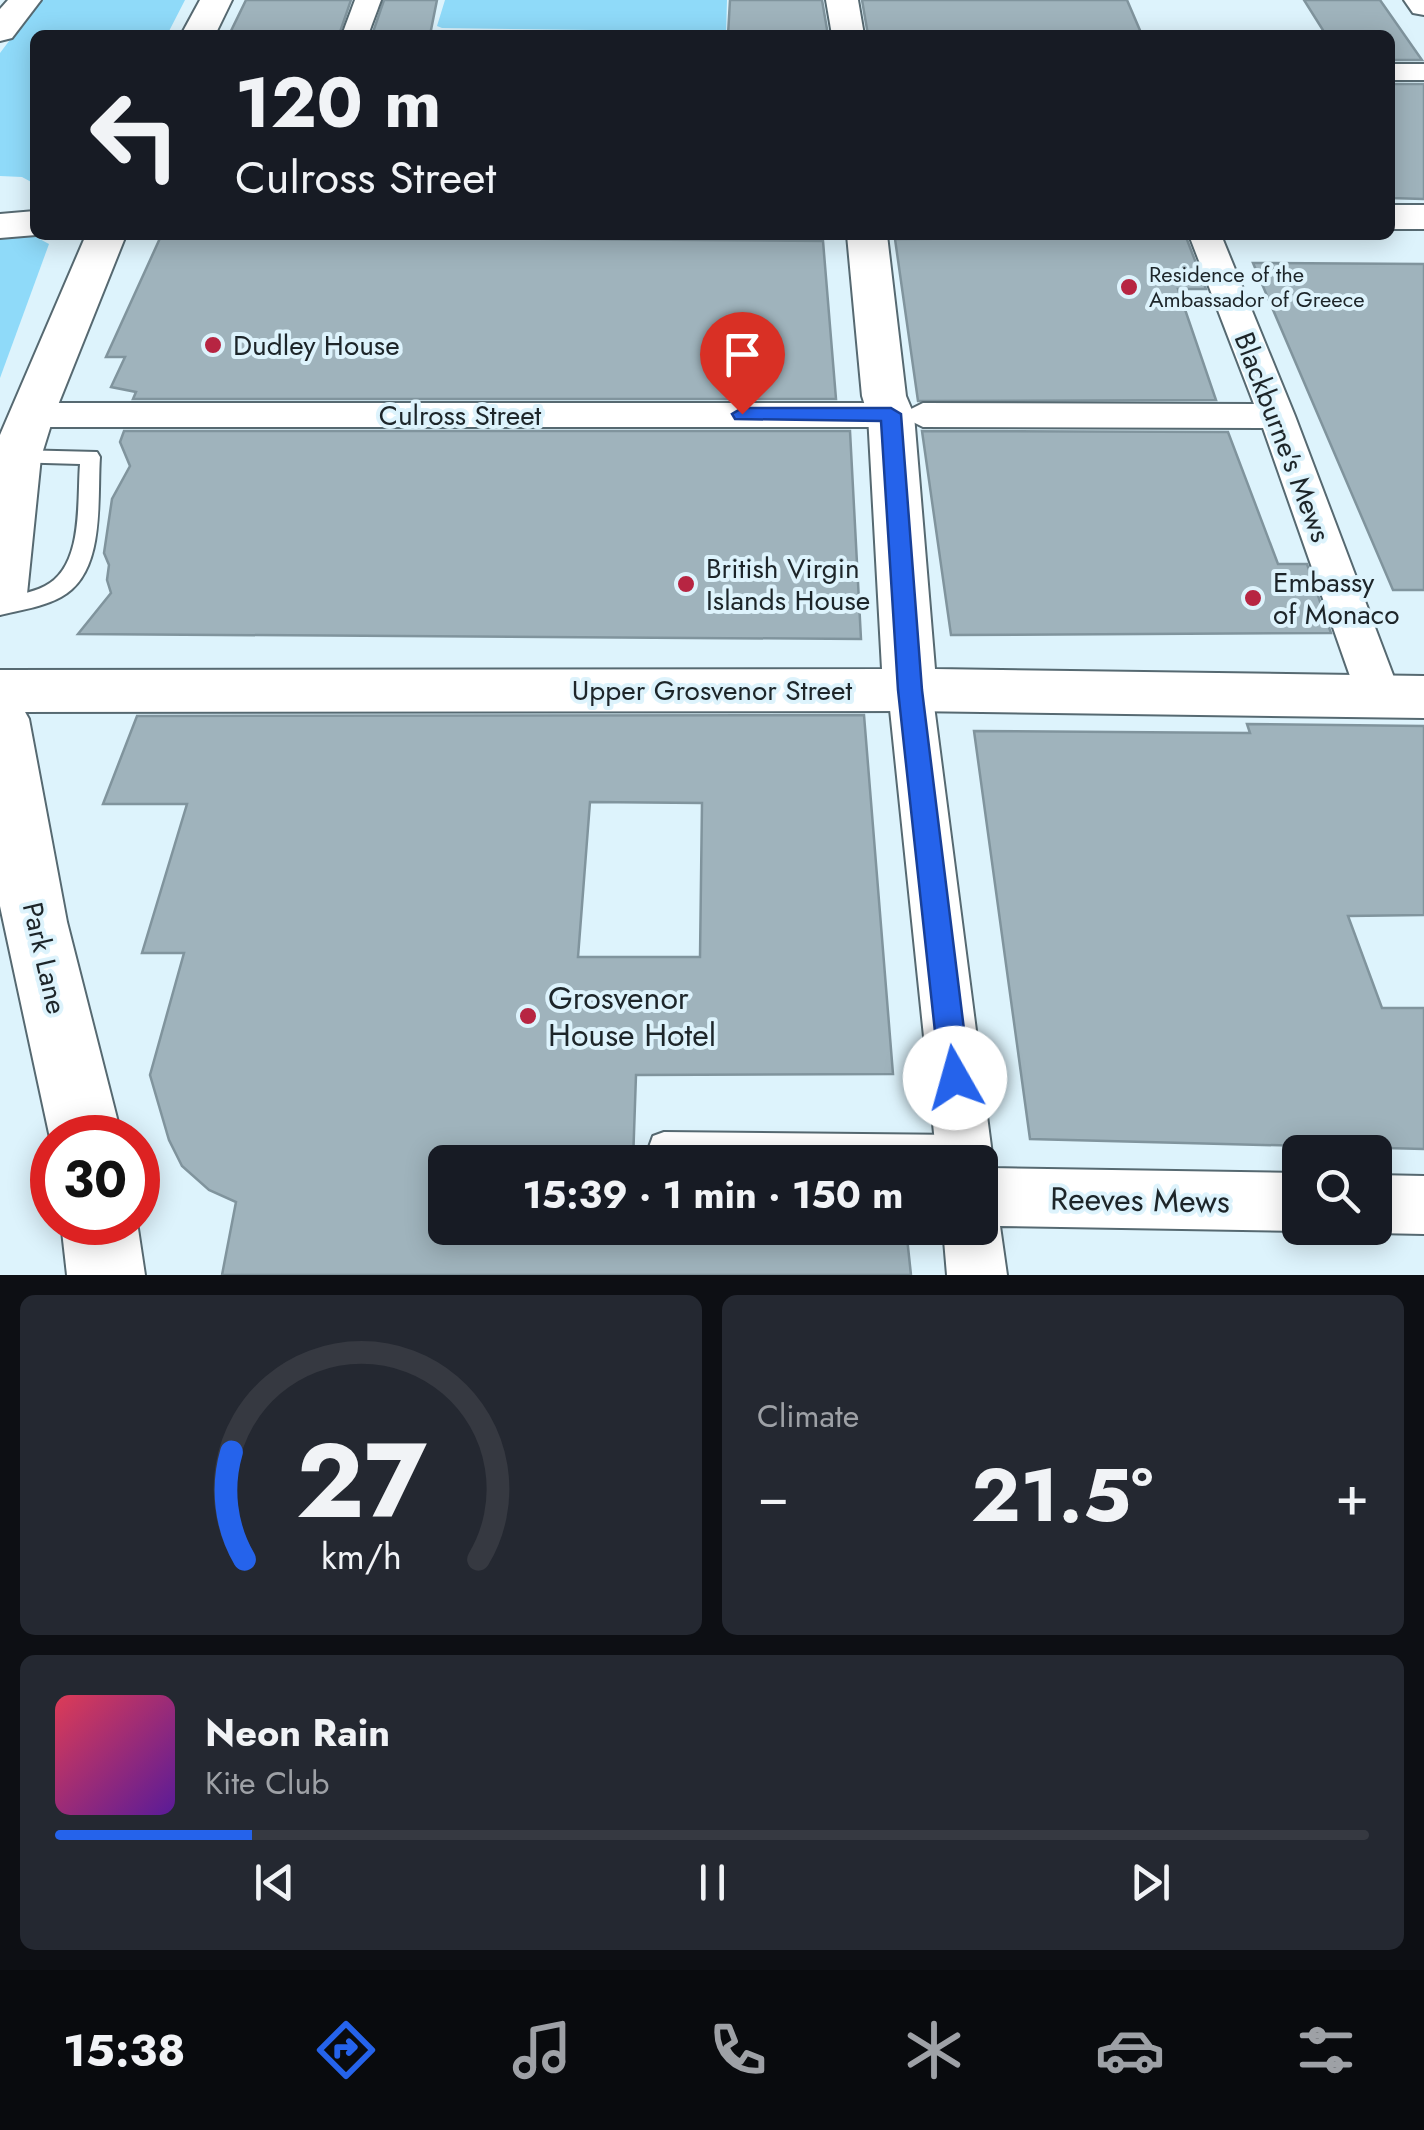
<!DOCTYPE html>
<meta charset="utf-8">
<style>
body{margin:0;font-family:Jost,sans-serif;background:#242831;color:#f1f3f6;height:100vh;display:flex;flex-direction:column;font-size:38px;white-space:nowrap}
*{box-sizing:border-box;margin:0}
p{font-size:32px;color:#9ea1a6}
.icon{flex:none;width:55px;height:55px;fill:none;stroke:currentColor;stroke-width:2;stroke-linecap:round;stroke-linejoin:round}
.map{position:relative;height:1275px;overflow:hidden}
.details{display:flex;flex-direction:column;gap:20px;padding:20px;background:#0d0f14;flex:1}
.details>*{flex:none}
.hud{position:absolute;left:30px;top:30px;width:1365px;height:210px;border-radius:15px;box-shadow:0 5px 25px #0003;background:#171b24;color:#f1f3f6;overflow:hidden}
.buttons{position:absolute;left:1282px;top:1135px;display:grid;gap:20px}
.buttons a{display:grid;place-items:center;width:110px;height:110px;border-radius:15px;background:#171b24;box-shadow:0 5px 25px #0003;font-size:50px}
.speed{position:absolute;left:30px;top:1115px;display:flex;gap:20px;font-size:50px;font-weight:700;text-align:center}
.speed>*{display:grid;place-content:center;width:130px;height:130px;border-radius:50%;background:#171b24;box-shadow:0 5px 25px #0003;line-height:1}
.speed .limit{border:15px solid #d22;background:#fff;color:#111}
.pin{position:absolute;display:grid;place-items:center;width:85px;height:85px;color:#fff;margin:-102px -42px;border-radius:50% 50% 50% 0;rotate:-45deg;box-shadow:0 0 10px #0007}
.pin .icon{rotate:45deg}
.me{position:absolute;width:110px;margin:-55px;rotate:353deg;stroke-linejoin:round;filter:drop-shadow(0 0 8px #0008)}
.turn{display:flex;align-items:center;gap:35px;height:210px;padding:0 40px;font-size:45px}
.turn .icon{width:130px;height:130px;stroke-width:2.5}
.turn b{display:block;font-size:70px;line-height:85px}
.big{font-size:75px;font-weight:700;line-height:1.1}
.details .widget{flex:1;display:flex;flex-direction:column;justify-content:center;gap:15px;min-width:0;padding:0 35px;border-radius:15px;background:#242831}
.details .dial{align-items:center;gap:0}
.dial svg{height:260px;overflow:visible;fill:none;stroke:#363941;stroke-width:7;stroke-linecap:round;text-anchor:middle}
.dial text{fill:#f1f3f6;stroke:none}
.song{display:flex;align-items:center;gap:30px}
.cover{width:120px;height:120px;border-radius:15px;background:linear-gradient(135deg,hsl(350 70% 55%),hsl(270 70% 35%))}
.played{height:10px;border-radius:5px;background:linear-gradient(90deg,#2563eb 15%,#363941 15%)}
.keys{display:flex;justify-content:space-around;direction:ltr}
.heat{display:flex;justify-content:space-between;align-items:center;font-size:55px;direction:ltr}
.details .tiles{flex:1;display:grid;gap:20px;grid-template-columns:1fr 1fr}
.widget:last-child{grid-column:span 2}
.trip{position:absolute;left:428px;top:1145px;width:570px;height:100px;border-radius:15px;background:#171b24;box-shadow:0 5px 25px #0003;font-weight:700;line-height:100px;text-align:center}
.tabs{display:flex;height:160px;justify-content:space-around;align-items:center;background:#090b0e;color:#9ea1a6}
.tabs .icon{width:70px;height:70px}
.tabs .active{color:#2563eb}
.tabs b{font-size:45px;color:#f1f3f6}
.map>svg:first-child{display:block}
.green{fill:#8fdaf9}
.building{fill:#9fb3bc;stroke:#80949d;stroke-width:2.5;fill-rule:evenodd}
.lines{fill:none;stroke-linecap:round;stroke-linejoin:round}
.service-casing{stroke:#566971;stroke-width:4}
.minor-casing{stroke:#566971;stroke-width:4}
.tertiary-casing{stroke:#566971;stroke-width:4}
.trunk-casing{stroke:#566971;stroke-width:4}
.service{fill:#fff;fill-rule:evenodd}
.minor{fill:#fff;fill-rule:evenodd}
.tertiary{fill:#fff;fill-rule:evenodd}
.trunk{fill:#fff;fill-rule:evenodd}
.route{fill:#2563eb;stroke:#184099;stroke-width:2.5}
.poi-dot{fill:#b72542;stroke:#ddf3fc;stroke-width:4}
.labels{text-anchor:middle;stroke-width:8;stroke-linejoin:round;paint-order:stroke}
.far-poi-label{font-size:22px;fill:#1d2529;stroke:#ddf3fc;text-anchor:start}
.poi-label{font-size:28px;fill:#1d2529;stroke:#ddf3fc;text-anchor:start}
.street-label{font-size:28px;fill:#1d2529;stroke:#ddf3fc}
.near-poi-label{font-size:32px;fill:#1d2529;stroke:#ddf3fc;text-anchor:start}
.near-street-label{font-size:32px;fill:#1d2529;stroke:#ddf3fc}
</style>
<div class="map">
<svg width="1424" height="1275" viewBox="0 0 1424 1275">
<rect width="100%" height="100%" fill="#ddf3fc"/>
<g class="green">
<polygon points="40,0 185,0 167,35 35,35 35,184 22,177 0,176 0,53"/>
<polygon points="445,0 727,0 726,35 592,35 592,30 442,28 437,26"/>
<polygon points="34,236 49,244 0,378 0,239"/>
</g>
<g class="building">
<polygon points="246,0 351,0 339,35 229,35"/>
<polygon points="384,0 437,0 430,35 372,35"/>
<polygon points="730,0 822,0 828,35 728,35"/>
<polygon points="862,0 1127,0 1142,35 868,35"/>
<polygon points="1304,0 1380,0 1422,60 1390,60 1390,35 1326,35"/>
<polygon points="1390,84 1424,84 1424,199 1390,198"/>
<polygon points="161,236 823,241 836,399 133,399 136,392 111,387 125,357 106,357"/>
<polygon points="1186,237 1206,289 1178,289 1216,400 918,401 895,239"/>
<polygon points="1253,263 1424,264 1424,590 1393,590"/>
<polygon points="124,431 850,431 861,639 78,634 111,593 107,580 109,565 104,553 112,499 130,466 120,442"/>
<polygon points="922,431 1228,432 1278,564 1307,564 1331,633 951,635"/>
<path d="M864 715 893 1074 636 1075 633 1162H445V1228H906L911 1275H222L236 1202 209 1190 182 1166 169 1140 150 1075 184 953H142L187 804H103L137 716ZM590 802 702 803 700 957H578Z"/>
<polygon points="1247,724 1424,726 1424,915 1348,916 1382,1008 1424,1008 1424,1149 1030,1139 974,731 1250,733"/>
</g>
<g class="lines">
<g class="service-casing">
<g id="service">
<path d="M17 450 97 452 100 457C97 499 106 573 61 597 43 607 20 610 0 615V599C14 595 32 593 45 586 84 566 77 501 80 464L10 462 7 457 10 452Z"/>
<polygon points="664,1132 963,1135 974,1139 978,1150 969,1162 664,1162 653,1158 649,1147 653,1136"/>
</g>
</g>
<g class="minor-casing">
<g id="minor">
<polygon points="355,0 381,0 368,35 342,35"/>
<rect x="1390" y="64" width="34" height="16"/>
<polygon points="1189,235 1221,235 1295,416 1401,696 1395,708 1379,713 1363,708 1357,696 1263,428 923,427 907,419 891,427 30,427 17,423 12,415 17,407 30,403 891,403 907,411 923,403 1254,404"/>
<polygon points="910,673 926,678 932,690 993,1162 991,1168 1300,1173 1300,1228 1308,1228 1300,1231 1000,1226 1007,1275 947,1275 943,1228 980,1228 980,1162 937,1162 888,690 894,678"/>
<polygon points="1375,1175 1424,1176 1424,1234 1375,1233 1362,1228 1375,1228"/>
</g>
</g>
<g class="tertiary-casing">
<g id="tertiary">
<polygon points="826,0 858,0 864,35 832,35"/>
<polygon points="1404,0 1424,0 1424,15 1413,13"/>
<rect x="1390" y="205" width="34" height="24"/>
<polygon points="847,235 887,235 906,396 914,415 935,669 1424,676 1424,718 910,711 0,712 0,670 882,669 868,415 862,396"/>
</g>
</g>
<g class="trunk-casing">
<g id="trunk">
<polygon points="8,0 41,0 12,38 0,41 0,9"/>
<polygon points="200,0 232,0 215,35 181,35"/>
<polygon points="35,211 36,235 0,238 0,214"/>
<polygon points="86,235 126,235 54,415 41,457 27,594 19,608 0,614 0,435"/>
<polygon points="0,696 20,703 29,719 67,922 122,1138 52,1138 52,1145 50,1138 0,906"/>
<polygon points="61,1222 137,1222 145,1275 67,1275"/>
</g>
</g>
<use href="#service" class="service"/>
<use href="#minor" class="minor"/>
<use href="#tertiary" class="tertiary"/>
<use href="#trunk" class="trunk"/>
</g>
<polygon class="route" points="742,408 891,408 901,414 922,690 970,1078 965,1087 955,1092 945,1087 940,1078 898,690 881,421 735,419 732,414"/>
<g class="poi-dot">
<circle cx="1129" cy="287" r="10"/>
<circle cx="213" cy="345" r="10"/>
<circle cx="686" cy="584" r="10"/>
<circle cx="1253" cy="598" r="10"/>
<circle cx="528" cy="1016" r="10"/>
</g>
<g class="labels">
<g class="far-poi-label">
<text x="1149" y="282">Residence of the<tspan x="1149" dy="25">Ambassador of Greece</tspan></text>
</g>
<g class="poi-label">
<text x="233" y="355">Dudley House</text>
<text x="706" y="578">British Virgin<tspan x="706" dy="32">Islands House</tspan></text>
<text x="1273" y="592">Embassy<tspan x="1273" dy="32">of Monaco</tspan></text>
</g>
<g class="street-label">
<text x="460" y="425">Culross Street</text>
<text transform="translate(1283 437) rotate(69)" y="10">Blackburne's Mews</text>
<text x="712" y="700">Upper Grosvenor Street</text>
<text transform="translate(45 958) rotate(77)" y="10">Park Lane</text>
</g>
<g class="near-poi-label">
<text x="548" y="1009">Grosvenor<tspan x="548" dy="37">House Hotel</tspan></text>
</g>
<g class="near-street-label">
<text transform="translate(1140 1200) rotate(1)" y="11">Reeves Mews</text>
</g>
</g>
</svg>
<div class="buttons">
<a><svg class="icon" aria-label="search" viewBox="0 0 24 24"><circle cx="10" cy="10" r="6"/><path d="M15 15l6 6"/></svg></a>
</div>
<div class="speed"><div class="limit">30</div></div>
<div class="pin" style="left:742px;top:414px;background:#d93025"><svg class="icon" aria-label="arrive" viewBox="0 0 24 24"><path d="M6 21V4h12l-3 4 3 4H6"/></svg></div>
<svg class="me" style="left:955px;top:1078px" viewBox="-20 -20 40 40"><circle r="19" fill="#fff"/><path d="M0-13L10 11 0 6-10 11z" fill="#2563eb"/></svg>
<div class="trip">15:39 · 1 min · 150 m</div>
<div class="hud">
<div class="turn"><svg class="icon" aria-label="left" viewBox="0 0 24 24"><path d="M17 20v-9H6M10 6l-5 5 5 5"/></svg><div><b>120 m</b>Culross Street</div></div>
</div>
</div>
<section class="details">
<div class="tiles">
<div class="widget dial"><svg viewBox="0 0 100 80">
<path d="M14 69A42 42 0 1 1 86 69"/>
<path d="M14 69A42 42 0 0 1 10 36" stroke="#2563eb"/>
<text x="50" y="56" font-size="32" font-weight="700">27</text>
<text x="50" y="72" font-size="11">km/h</text>
</svg></div>
<div class="widget"><p>Climate</p>
<div class="heat"><a>−</a><b class="big">21.5°</b><a>+</a></div>
</div>
<div class="widget">
<div class="song"><i class="cover"></i><div><b>Neon Rain</b><p>Kite Club</p></div></div>
<div class="played"></div>
<div class="keys"><svg class="icon" aria-label="previous" viewBox="0 0 24 24"><path d="M18 5L8 12l10 7zM5 5v14"/></svg><svg class="icon" aria-label="pause" viewBox="0 0 24 24"><path d="M8 5v14M16 5v14"/></svg><svg class="icon" aria-label="next" viewBox="0 0 24 24"><path d="M6 5l10 7-10 7zM19 5v14"/></svg></div>
</div>
</div>
</section>
<nav class="tabs">
<b>15:38</b>
<svg class="icon active" aria-label="directions" viewBox="0 0 24 24"><path d="M12 3l9 9-9 9-9-9zM9 14v-3h6M13 9l2 2-2 2"/></svg>
<svg class="icon" aria-label="music" viewBox="0 0 24 24"><path d="M9 18V5l10-2v13"/><circle cx="6" cy="18" r="3"/><circle cx="16" cy="16" r="3"/></svg>
<svg class="icon" aria-label="phone" viewBox="0 0 24 24"><path d="M5 4h4l2 5-3 2q2 4 5 5l2-3 5 2v4C11 20 4 13 5 4z"/></svg>
<svg class="icon" aria-label="climate" viewBox="0 0 24 24"><path d="M12 3v18M4 7l16 10M4 17L20 7"/></svg>
<svg class="icon" aria-label="car" viewBox="0 0 24 24"><path d="M5 17H2v-5l4-1 3-4h7l3 4 3 1v5h-3M9 17h6M6 11h13"/><circle cx="7" cy="17" r="2"/><circle cx="17" cy="17" r="2"/></svg>
<svg class="icon" aria-label="filters" viewBox="0 0 24 24"><path d="M4 7h16M4 17h16"/><circle cx="9" cy="7" r="2"/><circle cx="15" cy="17" r="2"/></svg>
</nav>
